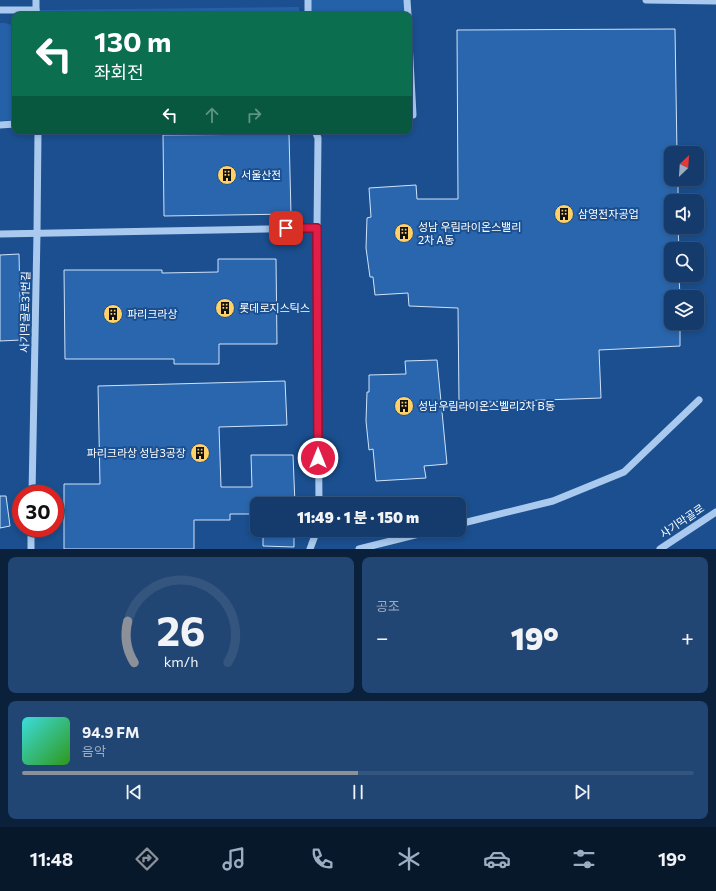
<!DOCTYPE html>
<html lang="ko">
<meta charset="utf-8">
<style>
body{margin:0;font-family:Commissioner,"Noto Sans KR",sans-serif;background:#214673;color:#f1f3f6;height:100vh;display:flex;flex-direction:column;font-size:15px;white-space:nowrap}
*{box-sizing:border-box;margin:0}
p{font-size:13px;color:#9dadc1}
.icon{flex:none;width:22px;height:22px;fill:none;stroke:currentColor;stroke-width:2;stroke-linecap:round;stroke-linejoin:round}
.map{position:relative;height:549px;overflow:hidden}
.panel{display:flex;flex-direction:column;gap:8px;padding:8px;background:#0b203b;flex:1}
.panel>*{flex:none}
.guide{position:absolute;left:12px;top:12px;width:400px;height:122px;border-radius:8px;box-shadow:0 2px 6px #0003,0 0 0 1px #33557e;background:#0b6e4f;color:#fff;overflow:hidden}
.needle{width:26px;rotate:25deg}
.tools{position:absolute;left:664px;top:146px;display:grid;gap:8px}
.tools a{display:grid;place-items:center;width:40px;height:40px;border-radius:8px;background:#143b6b;box-shadow:0 2px 6px #0003,0 0 0 1px #33557e;font-size:20px}
.speed{position:absolute;left:12px;top:485px;display:flex;gap:8px;font-size:20px;font-weight:700;text-align:center}
.speed>*{display:grid;place-content:center;width:52px;height:52px;border-radius:50%;background:#143b6b;box-shadow:0 2px 6px #0003,0 0 0 1px #33557e;line-height:1}
.speed .limit{border:6px solid #d22;background:#fff;color:#111}
.pin{position:absolute;display:grid;place-items:center;width:34px;height:34px;color:#fff;margin:-17px;border-radius:8px;box-shadow:0 2px 6px #0006}
.me{position:absolute;width:44px;margin:-22px;rotate:0deg;stroke-linejoin:round;filter:drop-shadow(0 0 3px #0008)}
.turn{display:flex;align-items:center;gap:14px;height:84px;padding:0 16px;font-size:18px}
.turn .icon{width:52px;height:52px;stroke-width:2.5}
.turn b{display:block;font-size:28px;line-height:34px}
.lanes{display:flex;align-items:center;height:38px;padding:0 16px;background:#0003;justify-content:center;gap:20px;direction:ltr}
.lanes .off{opacity:.35}
.big{font-size:30px;font-weight:800;line-height:1.1}
.panel .card{flex:1;display:flex;flex-direction:column;justify-content:center;gap:6px;min-width:0;padding:0 14px;border-radius:8px;background:#214673}
.panel .dial{align-items:center;gap:0}
.dial svg{height:104px;overflow:visible;fill:none;stroke:#33557e;stroke-width:7;stroke-linecap:round;text-anchor:middle}
.dial text{fill:#f1f3f6;stroke:none}
.song{display:flex;align-items:center;gap:12px}
.cover{width:48px;height:48px;border-radius:6px;background:linear-gradient(135deg,hsl(180 70% 55%),hsl(110 70% 35%))}
.played{height:4px;border-radius:2px;background:linear-gradient(90deg,#8c9099 50%,#33557e 50%)}
.keys{display:flex;justify-content:space-around;direction:ltr}
.heat{display:flex;justify-content:space-between;align-items:center;font-size:22px;direction:ltr}
.panel .tiles{flex:1;display:grid;gap:8px;grid-template-columns:1fr 1fr}
.card:last-child{grid-column:span 2}
.trip{position:absolute;left:250px;top:497px;width:216px;height:40px;border-radius:8px;background:#143b6b;box-shadow:0 2px 6px #0003,0 0 0 1px #33557e;font-weight:800;line-height:40px;text-align:center}
.menu{display:flex;height:64px;justify-content:space-around;align-items:center;background:#08182b;color:#9dadc1}
.menu .icon{width:28px;height:28px}
.menu .active{color:#8c9099}
.menu b{font-size:18px;color:#f1f3f6}
.map>svg:first-child{display:block}
.green{fill:#2461a8}
.building{fill:#2a66ad;stroke:#cfe3fa}
.lines{fill:none;stroke-linecap:round;stroke-linejoin:round}
.minor{stroke:#a9c9ee;stroke-width:7}
.route-casing{stroke:#92132f;stroke-width:10}
.route{stroke:#e11d48;stroke-width:7}
.labels{text-anchor:middle;stroke-width:4;stroke-linejoin:round;paint-order:stroke}
.poi-label{font-size:11px;fill:#fff;stroke:#1b4f8f;text-anchor:start}
.street-label{font-size:11px;fill:#fff;stroke:#1b4f8f}
</style>
<div class="map">
<svg width="716" height="549" viewBox="0 0 716 549">
<rect width="100%" height="100%" fill="#1b4f8f"/>
<g class="green">
<polygon points="305,0 407,0 408,15 306,15"/>
<polygon points="299,7 299,15 36,15 36,10"/>
<polygon points="0,23 5,23 15,26 15,120 0,121"/>
</g>
<g class="building">
<polygon points="675,29 677,153 671,153 671,179 678,179 678,201 671,201 671,227 678,227 679,249 671,249 671,275 679,275 680,297 671,297 671,323 680,323 680,346 599,350 601,398 459,403 458,308 409,306 408,293 375,295 373,277 370,277 366,248 367,218 371,217 369,188 416,185 417,199 458,199 457,30"/>
<polygon points="289,134 291,214 164,216 163,135"/>
<polygon points="19,254 21,340 0,341 0,255"/>
<polygon points="218,259 276,259 277,344 219,344 219,364 174,364 174,359 65,359 64,270 162,270 162,273 218,272"/>
<polygon points="437,360 447,464 424,466 426,478 376,481 373,449 369,450 366,421 367,392 369,392 369,375 406,374 405,361"/>
<polygon points="285,381 287,425 219,427 221,487 252,487 251,455 293,455 295,504 257,504 257,514 230,514 230,520 194,520 194,549 64,549 64,484 100,484 98,386"/>
<polygon points="0,496 6,496 10,526 0,528"/>
<polygon points="263,530 294,530 294,547 263,546"/>
</g>
<g class="lines">
<g class="minor">
<polyline points="308,0 308,15"/>
<polyline points="407,0 408,15"/>
<polyline points="646,0 716,1"/>
<polyline points="0,10 36,10"/>
<polyline points="36,14 36,0"/>
<polyline points="409,42 413,115 409,115"/>
<polyline points="0,125 15,124"/>
<polyline points="315,131 318,138 317,228 319,504"/>
<polyline points="0,234 317,228"/>
<polyline points="32,494 37,233 38,131"/>
<polyline points="459,524 553,501 624,472 699,400"/>
<polyline points="31,549 31,528"/>
<polyline points="310,549 317,530"/>
<polyline points="359,549 435,530"/>
<polyline points="660,549 716,512"/>
</g>
</g>
<g class="lines">
<g class="route-casing">
<polyline id="route" points="286,228 317,228 318,458"/>
</g>
<use href="#route" class="route"/>
</g>
<defs>
<g id="building-disc" transform="scale(1)"><circle r="9.5" fill="#ffd166" stroke="#1b4f8f"/><path d="M-4-6H4V6H1V3H-1V6H-4ZM-2.5-4.3h1.7v1.8h-1.7ZM.8-4.3h1.7v1.8H.8ZM-2.5-1h1.7V.8h-1.7ZM.8-1h1.7V.8H.8Z" fill="#111"/></g>
</defs>
<g fill-rule="evenodd">
<use href="#building-disc" x="227" y="175"/>
<use href="#building-disc" x="564" y="214"/>
<use href="#building-disc" x="404" y="233"/>
<use href="#building-disc" x="225" y="308"/>
<use href="#building-disc" x="113" y="314"/>
<use href="#building-disc" x="404" y="406"/>
<use href="#building-disc" x="200" y="453"/>
</g>
<g class="labels">
<g class="poi-label">
<text x="241" y="179">서울산전</text>
<text x="578" y="218">삼영전자공업</text>
<text x="418" y="231">성남 우림라이온스밸리<tspan x="418" dy="13">2차 A동</tspan></text>
<text x="239" y="312">롯데로지스틱스</text>
<text x="127" y="318">파리크라상</text>
<text x="418" y="410">성남우림라이온스벨리2차 B동</text>
<text x="186" y="457" text-anchor="end">파리크라상 성남3공장</text>
</g>
<g class="street-label">
<text transform="translate(25 312) rotate(-89)" y="4">사기막골로31번길</text>
<text transform="translate(682 521) rotate(-34)" y="4">사기막골로</text>
</g>
</g>
</svg>
<div class="tools">
<a><svg class="needle" viewBox="-14 -14 28 28"><path d="M0-13l5 13h-10z" fill="#e53935"/><path d="M0 13l5-13h-10z" fill="#9dadc1"/></svg></a>
<a><svg class="icon" aria-label="sound" viewBox="0 0 24 24"><path d="M4 9h4l5-4v14l-5-4H4zM17 9q2 3 0 6"/></svg></a>
<a><svg class="icon" aria-label="search" viewBox="0 0 24 24"><circle cx="10" cy="10" r="6"/><path d="M15 15l6 6"/></svg></a>
<a><svg class="icon" aria-label="layers" viewBox="0 0 24 24"><path d="M12 4l9 5-9 5-9-5zM3 14l9 5 9-5"/></svg></a>
</div>
<div class="speed"><div class="limit">30</div></div>
<div class="pin" style="left:286px;top:228px;background:#d93025"><svg class="icon" aria-label="arrive" viewBox="0 0 24 24"><path d="M6 21V4h12l-3 4 3 4H6"/></svg></div>
<svg class="me" style="left:318px;top:458px" viewBox="-20 -20 40 40"><circle r="17" fill="#e11d48" stroke="#fff" stroke-width="3"/><path d="M0-11L8 9 0 5-8 9z" fill="#fff"/></svg>
<div class="trip">11:49 · 1 분 · 150 m</div>
<div class="guide">
<div class="turn"><svg class="icon" aria-label="left" viewBox="0 0 24 24"><path d="M17 20v-9H6M10 6l-5 5 5 5"/></svg><div><b>130 m</b>좌회전</div></div>
<div class="lanes"><svg class="icon" aria-label="left" viewBox="0 0 24 24"><path d="M17 20v-9H6M10 6l-5 5 5 5"/></svg><svg class="icon off" aria-label="ahead" viewBox="0 0 24 24"><path d="M12 20V5M6 11l6-6 6 6"/></svg><svg class="icon off" aria-label="right" viewBox="0 0 24 24"><path d="M7 20v-9h11M14 6l5 5-5 5"/></svg></div>
</div>
</div>
<section class="panel">
<div class="tiles">
<div class="card dial"><svg viewBox="0 0 100 80">
<path d="M14 69A42 42 0 1 1 86 69"/>
<path d="M14 69A42 42 0 0 1 9 37" stroke="#8c9099"/>
<text x="50" y="56" font-size="32" font-weight="700">26</text>
<text x="50" y="72" font-size="11">km/h</text>
</svg></div>
<div class="card"><p>공조</p>
<div class="heat"><a>−</a><b class="big">19°</b><a>+</a></div>
</div>
<div class="card">
<div class="song"><i class="cover"></i><div><b>94.9 FM</b><p>음악</p></div></div>
<div class="played"></div>
<div class="keys"><svg class="icon" aria-label="previous" viewBox="0 0 24 24"><path d="M18 5L8 12l10 7zM5 5v14"/></svg><svg class="icon" aria-label="pause" viewBox="0 0 24 24"><path d="M8 5v14M16 5v14"/></svg><svg class="icon" aria-label="next" viewBox="0 0 24 24"><path d="M6 5l10 7-10 7zM19 5v14"/></svg></div>
</div>
</div>
</section>
<nav class="menu">
<b>11:48</b>
<svg class="icon active" aria-label="directions" viewBox="0 0 24 24"><path d="M12 3l9 9-9 9-9-9zM9 14v-3h6M13 9l2 2-2 2"/></svg>
<svg class="icon" aria-label="music" viewBox="0 0 24 24"><path d="M9 18V5l10-2v13"/><circle cx="6" cy="18" r="3"/><circle cx="16" cy="16" r="3"/></svg>
<svg class="icon" aria-label="phone" viewBox="0 0 24 24"><path d="M5 4h4l2 5-3 2q2 4 5 5l2-3 5 2v4C11 20 4 13 5 4z"/></svg>
<svg class="icon" aria-label="climate" viewBox="0 0 24 24"><path d="M12 3v18M4 7l16 10M4 17L20 7"/></svg>
<svg class="icon" aria-label="car" viewBox="0 0 24 24"><path d="M5 17H2v-5l4-1 3-4h7l3 4 3 1v5h-3M9 17h6M6 11h13"/><circle cx="7" cy="17" r="2"/><circle cx="17" cy="17" r="2"/></svg>
<svg class="icon" aria-label="filters" viewBox="0 0 24 24"><path d="M4 7h16M4 17h16"/><circle cx="9" cy="7" r="2"/><circle cx="15" cy="17" r="2"/></svg>
<b>19°</b>
</nav>
